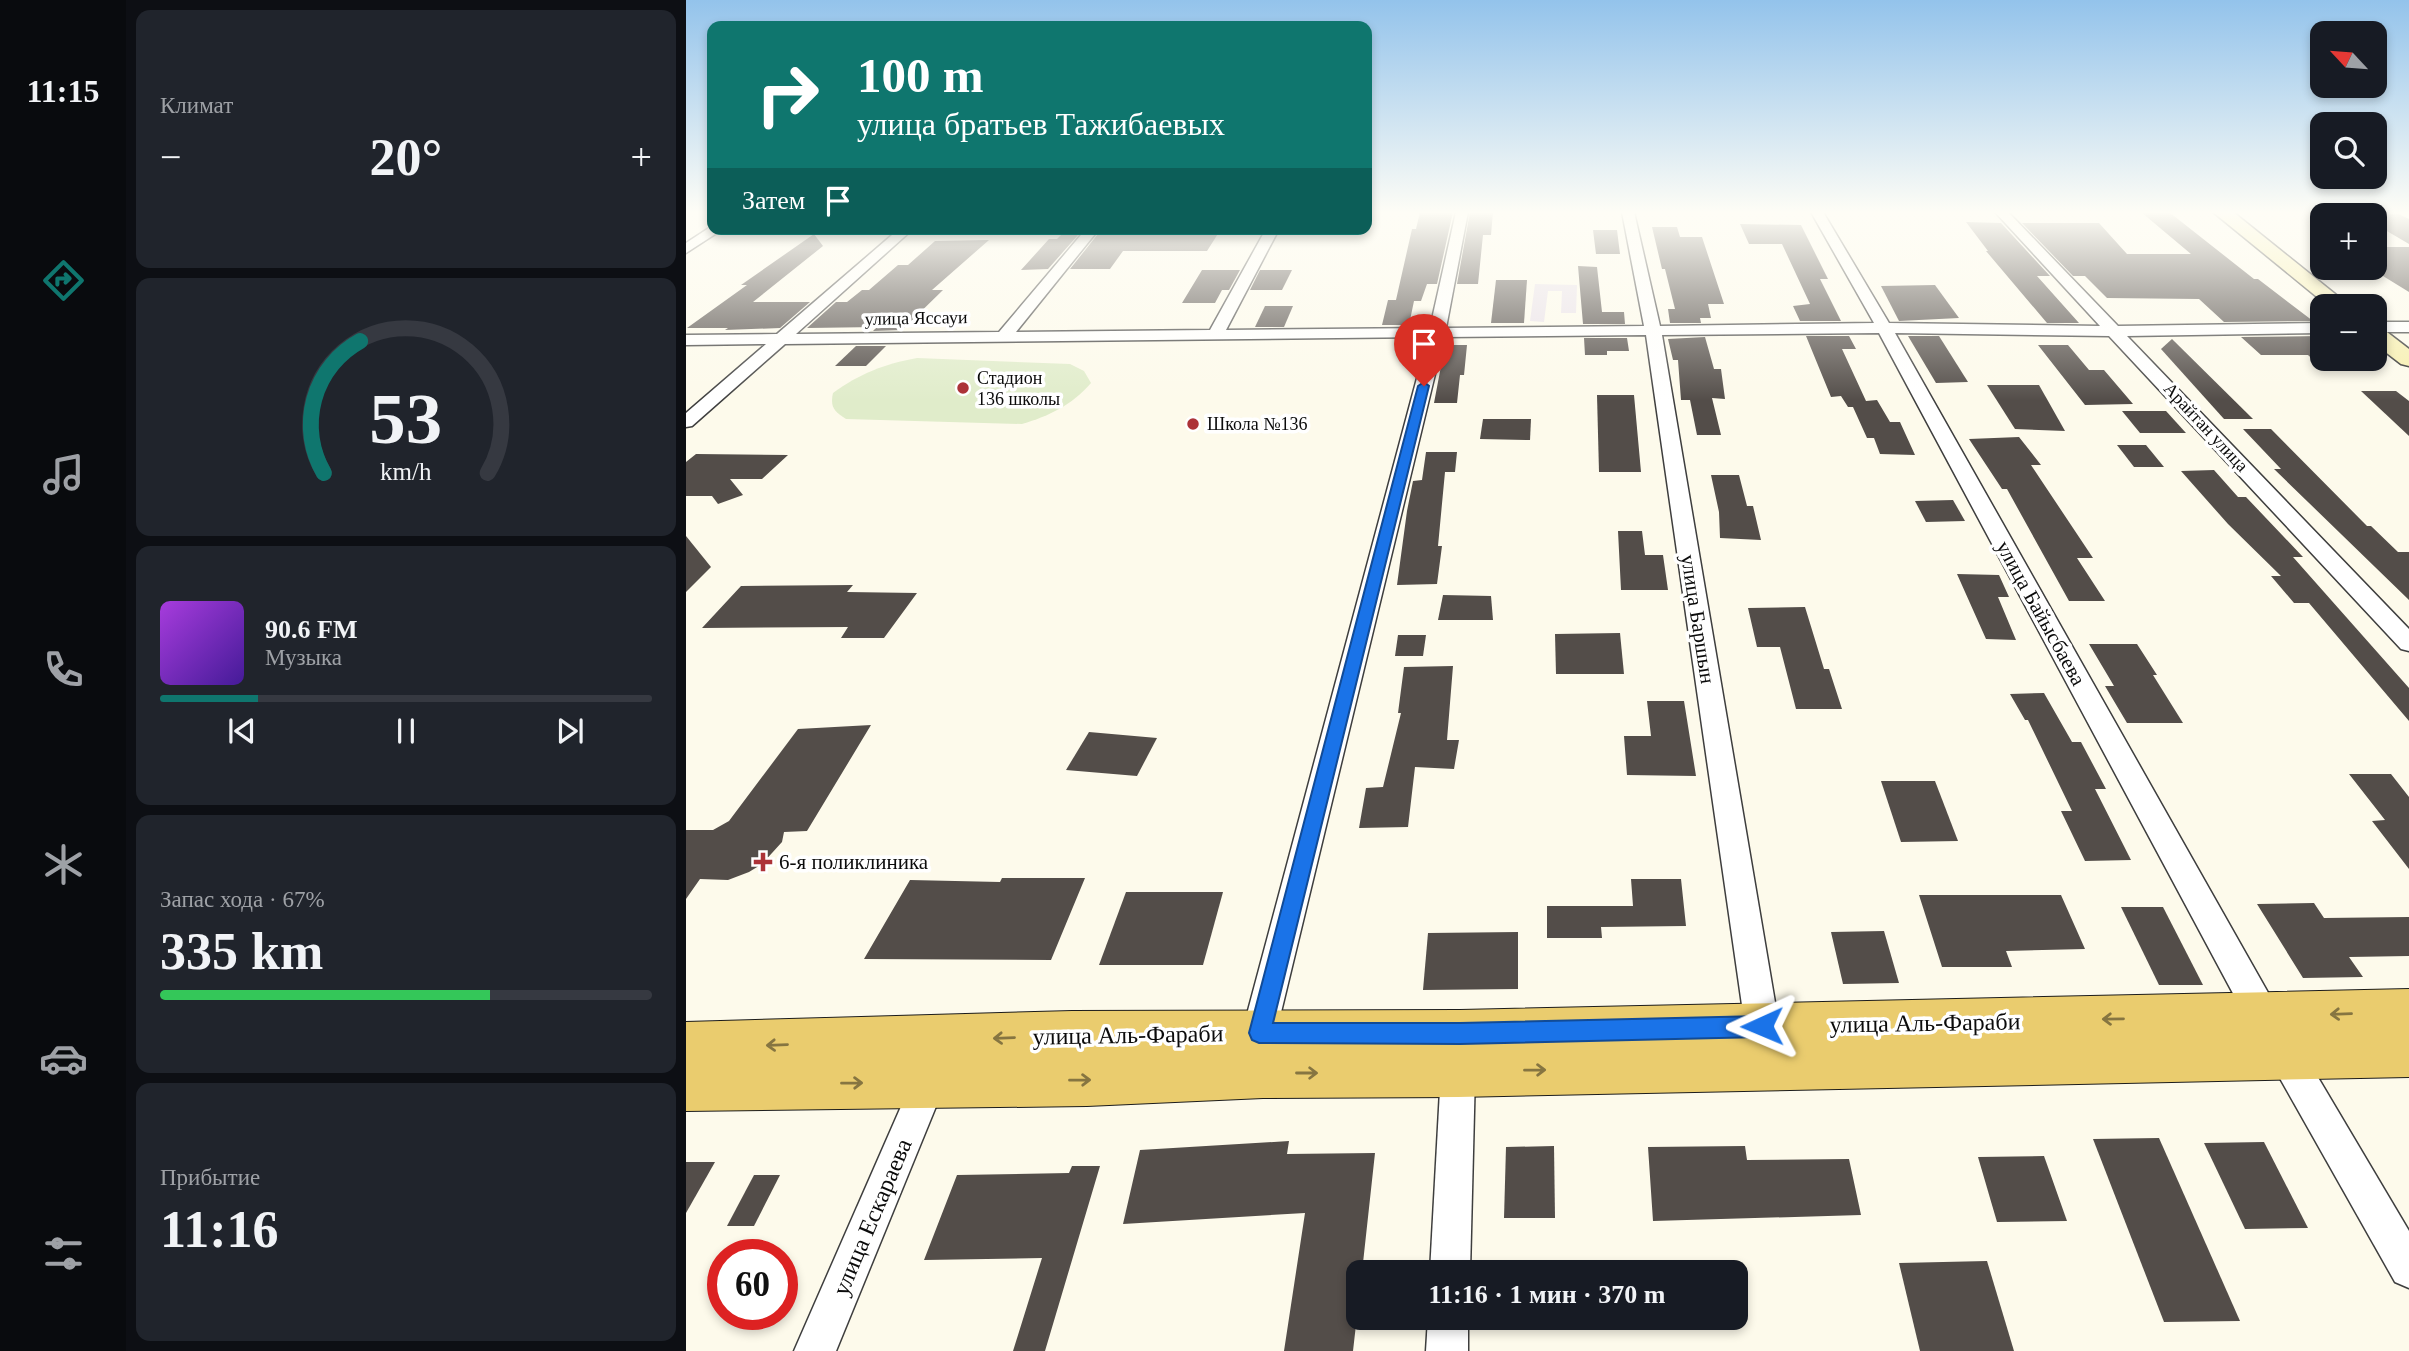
<!DOCTYPE html>
<html lang="ru">
<meta charset="utf-8">
<style>
body{margin:0;font-family:"Times New Roman",serif;background:#20242c;color:#f1f3f6;height:100vh;display:flex;flex-direction:column;font-size:26px;white-space:nowrap}
*{box-sizing:border-box;margin:0}
p{font-size:23px;color:#9ea1a6}
.icon{flex:none;width:38px;height:38px;fill:none;stroke:currentColor;stroke-width:2;stroke-linecap:round;stroke-linejoin:round}
.map{position:relative;flex:1;overflow:hidden}
.side{display:flex;flex-direction:column;gap:10px;padding:10px;background:#0d0f14;width:560px}
.side>*{flex:none}
.banner{position:absolute;left:21px;top:21px;width:665px;height:214px;border-radius:14px;box-shadow:0 4px 10px #0003;background:#0f766e;color:#fff;overflow:hidden}
.needle{width:46px;rotate:296deg}
.controls{position:absolute;left:1624px;top:21px;display:grid;gap:14px}
.controls a{display:grid;place-items:center;width:77px;height:77px;border-radius:14px;background:#171b24;box-shadow:0 4px 10px #0003;font-size:35px}
.speed{position:absolute;left:21px;top:1239px;display:flex;gap:14px;font-size:35px;font-weight:700;text-align:center}
.speed>*{display:grid;place-content:center;width:91px;height:91px;border-radius:50%;background:#171b24;box-shadow:0 4px 10px #0003;line-height:1}
.speed .limit{border:10px solid #d22;background:#fff;color:#111}
.pin{position:absolute;display:grid;place-items:center;width:60px;height:60px;color:#fff;margin:-72px -30px;border-radius:50% 50% 50% 0;rotate:-45deg;box-shadow:0 0 7px #0007}
.pin .icon{rotate:45deg}
.me{position:absolute;width:77px;margin:-38px;rotate:269deg;stroke-linejoin:round;filter:drop-shadow(0 0 5px #0008)}
.turn{display:flex;align-items:center;gap:24px;height:147px;padding:0 35px;font-size:32px}
.turn .icon{width:91px;height:91px;stroke-width:2.5}
.turn b{display:block;font-size:49px;line-height:60px}
.then{display:flex;align-items:center;height:66px;padding:0 35px;background:#0003;gap:14px;font-size:26px}
.big{font-size:52px;font-weight:700;line-height:1.1}
.side .card{flex:1;display:flex;flex-direction:column;justify-content:center;gap:10px;min-width:0;padding:0 24px;border-radius:14px;background:#20242c}
.side .dial{align-items:center;gap:0}
.dial svg{height:182px;overflow:visible;fill:none;stroke:#363941;stroke-width:7;stroke-linecap:round;text-anchor:middle}
.dial text{fill:#f1f3f6;stroke:none}
.song{display:flex;align-items:center;gap:21px}
.cover{width:84px;height:84px;border-radius:10px;background:linear-gradient(135deg,hsl(280 70% 55%),hsl(260 70% 35%))}
.played{height:7px;border-radius:4px;background:linear-gradient(90deg,#0f766e 20%,#363941 20%)}
.keys{display:flex;justify-content:space-around;direction:ltr}
.heat{display:flex;justify-content:space-between;align-items:center;font-size:38px;direction:ltr}
.charge{height:10px;border-radius:5px;background:linear-gradient(90deg,#34c759 67%,#363941 0)}
.trip{position:absolute;left:660px;top:1260px;width:402px;height:70px;border-radius:14px;background:#171b24;box-shadow:0 4px 10px #0003;font-weight:700;line-height:70px;text-align:center}
main{display:flex;flex:1;min-height:0}
.tabs{display:flex;flex-direction:column;width:126px;justify-content:space-around;align-items:center;background:#090b0e;color:#9ea1a6}
.tabs .icon{width:49px;height:49px}
.tabs .on{color:#0f766e}
.tabs b{font-size:32px;color:#f1f3f6}
.map>svg:first-child{display:block}
.industrial{fill:#e8e0e9}
.pitch{fill:#e0ecca}
.building{fill:#534d49}
.lines{fill:none;stroke-linecap:round;stroke-linejoin:round}
.street-casing{stroke:#3e3e3e;stroke-width:3}
.secondary-casing{stroke:#2d2d2d;stroke-width:3}
.primary-casing{stroke:#1c1c1c;stroke-width:2}
.street{fill:#fff;fill-rule:evenodd}
.secondary{fill:#f6eead;fill-rule:evenodd}
.primary{fill:#eacc6e;fill-rule:evenodd}
.oneway{stroke:#867541}
.route{fill:#1a73e8;stroke:#114b97;stroke-width:2}
.poi-dot{fill:#ac3238;stroke:#fff;stroke-width:2.5}
.labels{text-anchor:middle;stroke-width:7;stroke-linejoin:round;paint-order:stroke}
.far-street-label{font-size:18px;fill:#0b0b0b;stroke:#fff}
.far-poi-label{font-size:18px;fill:#0b0b0b;stroke:#fff;text-anchor:start}
.street-label{font-size:21px;fill:#0b0b0b;stroke:#fff}
.poi-label{font-size:21px;fill:#0b0b0b;stroke:#fff;text-anchor:start}
.near-street-label{font-size:24px;fill:#0b0b0b;stroke:#fff}
</style>
<main>
<nav class="tabs">
<b>11:15</b>
<svg class="icon on" aria-label="directions" viewBox="0 0 24 24"><path d="M12 3l9 9-9 9-9-9zM9 14v-3h6M13 9l2 2-2 2"/></svg>
<svg class="icon" aria-label="music" viewBox="0 0 24 24"><path d="M9 18V5l10-2v13"/><circle cx="6" cy="18" r="3"/><circle cx="16" cy="16" r="3"/></svg>
<svg class="icon" aria-label="phone" viewBox="0 0 24 24"><path d="M5 4h4l2 5-3 2q2 4 5 5l2-3 5 2v4C11 20 4 13 5 4z"/></svg>
<svg class="icon" aria-label="climate" viewBox="0 0 24 24"><path d="M12 3v18M4 7l16 10M4 17L20 7"/></svg>
<svg class="icon" aria-label="car" viewBox="0 0 24 24"><path d="M5 17H2v-5l4-1 3-4h7l3 4 3 1v5h-3M9 17h6M6 11h13"/><circle cx="7" cy="17" r="2"/><circle cx="17" cy="17" r="2"/></svg>
<svg class="icon" aria-label="filters" viewBox="0 0 24 24"><path d="M4 7h16M4 17h16"/><circle cx="9" cy="7" r="2"/><circle cx="15" cy="17" r="2"/></svg>
</nav>
<section class="side">
<div class="card"><p>Климат</p>
<div class="heat"><a>−</a><b class="big">20°</b><a>+</a></div>
</div>
<div class="card dial"><svg viewBox="0 0 100 80">
<path d="M14 69A42 42 0 1 1 86 69"/>
<path d="M14 69A42 42 0 0 1 30 11" stroke="#0f766e"/>
<text x="50" y="56" font-size="32" font-weight="700">53</text>
<text x="50" y="72" font-size="11">km/h</text>
</svg></div>
<div class="card">
<div class="song"><i class="cover"></i><div><b>90.6 FM</b><p>Музыка</p></div></div>
<div class="played"></div>
<div class="keys"><svg class="icon" aria-label="previous" viewBox="0 0 24 24"><path d="M18 5L8 12l10 7zM5 5v14"/></svg><svg class="icon" aria-label="pause" viewBox="0 0 24 24"><path d="M8 5v14M16 5v14"/></svg><svg class="icon" aria-label="next" viewBox="0 0 24 24"><path d="M6 5l10 7-10 7zM19 5v14"/></svg></div>
</div>
<div class="card"><p>Запас хода · 67%</p><b class="big">335 km</b><div class="charge"></div></div>
<div class="card"><p>Прибытие</p><b class="big">11:16</b></div>
</section>
<div class="map">
<svg width="1723" height="1351" viewBox="0 0 1723 1351">
<rect width="100%" height="100%" fill="#fdfaeb"/>
<polygon class="industrial" points="849,284 891,285 890,313 875,313 876,291 862,291 858,322 844,321"/>
<path class="pitch" d="M231 358 384 364 398 371 405 383C386 405 363 416 336 424L160 419C148 411 144 407 147 393 173 374 198 364 231 358Z"/>
<g class="building">
<polygon points="734,212 767,212 751,284 741,284 735,301 728,301 723,325 696,325 702,300 710,300 726,229 730,229"/>
<polygon points="784,212 807,212 805,235 797,235 792,284 771,284"/>
<polygon points="1455,212 1483,212 1568,279 1572,279 1627,321 1538,322 1513,299 1421,298 1399,276 1387,276 1336,223 1413,223 1441,254 1505,254"/>
<polygon points="1672,214 1713,214 1723,219 1723,244 1689,224 1689,215"/>
<polygon points="1280,222 1315,223 1364,276 1351,276 1393,323 1361,323 1300,251 1302,251"/>
<polygon points="1054,224 1115,225 1142,279 1134,279 1155,321 1114,321 1107,306 1124,304 1096,244 1063,244"/>
<polygon points="966,227 991,227 994,237 1016,237 1038,304 1022,304 1025,318 1014,318 1015,323 984,323 982,309 989,309 979,269 976,269"/>
<polygon points="432,229 535,229 521,251 437,251 424,269 384,269 412,234 428,234"/>
<polygon points="907,230 931,230 934,254 910,254"/>
<polygon points="128,234 137,246 67,302 124,302 94,328 39,330 42,328 1,328 61,285 55,285"/>
<polygon points="375,235 392,235 362,269 335,270 363,239 371,239"/>
<polygon points="303,240 246,290 257,290 216,330 187,331 191,327 121,328 150,302 161,302 176,290 183,290 212,265 222,265 249,241"/>
<polygon points="1689,247 1723,247 1723,292 1684,268 1689,268"/>
<polygon points="892,266 911,267 916,312 938,312 939,324 897,324"/>
<polygon points="516,270 554,270 543,290 536,290 529,303 496,303"/>
<polygon points="574,270 606,270 596,290 564,290"/>
<polygon points="810,280 841,280 838,323 805,323"/>
<polygon points="1249,285 1273,318 1213,321 1195,286"/>
<polygon points="579,306 607,306 598,327 569,327"/>
<polygon points="1120,336 1163,336 1170,349 1156,349 1180,401 1191,400 1204,422 1214,422 1229,455 1194,454 1188,438 1181,438 1167,407 1162,407 1155,396 1145,397"/>
<polygon points="1222,336 1253,336 1282,382 1250,383"/>
<polygon points="1636,336 1636,368 1622,355 1575,355 1555,337"/>
<polygon points="1019,337 1028,369 1035,369 1039,399 1026,398 1035,435 1011,435 1004,400 995,400 992,360 987,360 982,339"/>
<polygon points="898,338 941,338 943,351 921,351 921,355 899,355"/>
<polygon points="1486,339 1567,419 1538,419 1475,349"/>
<polygon points="759,345 781,345 778,375 774,375 771,403 748,403"/>
<polygon points="1352,345 1382,345 1403,370 1418,370 1447,404 1399,405"/>
<polygon points="170,346 200,346 180,366 149,366"/>
<polygon points="1301,385 1353,385 1379,431 1329,429"/>
<polygon points="1675,391 1710,391 1723,401 1723,436"/>
<polygon points="911,395 948,395 955,472 913,472"/>
<polygon points="1436,411 1480,411 1500,433 1454,433"/>
<polygon points="797,419 845,419 844,440 794,439"/>
<polygon points="1557,429 1585,429 1681,526 1685,526 1712,552 1723,552 1723,600 1588,469 1595,469"/>
<polygon points="1333,437 1355,465 1345,465 1407,558 1391,558 1419,601 1383,601 1321,489 1316,489 1283,439"/>
<polygon points="1431,445 1460,445 1478,467 1448,467"/>
<polygon points="740,452 771,452 769,472 759,472 752,546 756,546 751,584 711,585 721,511 727,481 736,480"/>
<polygon points="10,454 102,455 76,479 44,479 57,495 32,504 26,496 0,496 0,462"/>
<polygon points="1528,470 1552,497 1560,497 1617,557 1607,557 1723,688 1723,721 1623,603 1608,603 1585,576 1595,576 1542,524 1495,471"/>
<polygon points="1025,475 1053,475 1061,506 1067,506 1075,540 1034,538 1033,512"/>
<polygon points="1267,500 1279,521 1240,522 1229,501"/>
<polygon points="932,531 956,531 959,555 977,555 982,590 935,590"/>
<polygon points="0,536 25,567 0,592"/>
<polygon points="1271,574 1313,575 1323,597 1312,597 1330,640 1300,639"/>
<polygon points="167,585 161,592 231,593 198,638 155,638 162,627 16,628 55,586"/>
<polygon points="757,595 805,596 807,620 752,620"/>
<polygon points="1119,607 1138,669 1143,669 1156,709 1110,709 1094,647 1071,647 1062,608"/>
<polygon points="934,633 938,674 870,674 869,634"/>
<polygon points="712,635 740,635 737,656 709,656"/>
<polygon points="1403,644 1451,644 1471,675 1467,675 1497,723 1441,723 1419,686 1428,686"/>
<polygon points="767,666 761,740 773,740 768,769 729,767 722,827 673,828 680,788 697,787 715,713 712,713 718,667"/>
<polygon points="1358,693 1386,742 1395,742 1420,789 1409,789 1445,860 1399,861 1375,811 1386,811 1342,720 1339,720 1324,694"/>
<polygon points="961,701 998,701 1010,776 941,775 938,736 965,736"/>
<polygon points="185,725 121,831 98,832 96,842 76,864 63,872 42,880 14,879 0,899 0,830 27,830 43,821 112,729"/>
<polygon points="403,732 471,738 451,776 380,770"/>
<polygon points="1663,774 1705,774 1723,797 1723,869 1686,821 1699,820"/>
<polygon points="1195,781 1249,781 1272,841 1215,842"/>
<polygon points="316,878 399,878 365,960 178,959 224,880 314,882"/>
<polygon points="945,879 995,879 1000,926 915,927 916,938 861,938 861,906 947,906"/>
<polygon points="440,892 537,892 517,965 413,965"/>
<polygon points="1233,895 1375,895 1399,949 1320,951 1326,967 1256,967"/>
<polygon points="1628,903 1638,918 1723,917 1723,956 1663,957 1677,977 1617,978 1571,904"/>
<polygon points="1435,907 1477,907 1517,985 1473,985"/>
<polygon points="1198,931 1213,983 1157,984 1145,932"/>
<polygon points="832,932 832,989 737,990 742,933"/>
<polygon points="1473,1138 1554,1321 1478,1322 1407,1139"/>
<polygon points="603,1141 601,1154 689,1153 676,1272 672,1272 672,1307 667,1351 598,1351 619,1213 437,1224 454,1150"/>
<polygon points="1578,1142 1622,1228 1559,1229 1518,1143"/>
<polygon points="868,1146 869,1218 818,1218 820,1147"/>
<polygon points="1059,1146 1061,1160 1163,1159 1175,1215 967,1221 962,1147"/>
<polygon points="1358,1156 1381,1221 1311,1222 1292,1157"/>
<polygon points="0,1162 29,1162 0,1213"/>
<polygon points="386,1166 414,1166 359,1351 327,1351 356,1258 238,1260 271,1175 383,1173"/>
<polygon points="68,1175 94,1175 68,1226 41,1226"/>
<polygon points="1301,1261 1328,1351 1234,1351 1213,1263"/>
</g>
<g class="lines">
<g class="street-casing">
<g id="street">
<polygon points="770,212 782,212 760,328 958,326 936,212 948,212 974,326 1188,323 1125,212 1137,212 1203,323 1414,326 1309,212 1322,212 1432,326 1636,323 1636,333 1441,336 1723,629 1723,651 1715,649 1423,336 1209,333 1589,1005 1594,1016 1589,1027 1577,1032 1565,1027 1193,333 976,335 1093,1026 1088,1037 1076,1042 1064,1037 1059,1026 960,335 758,337 590,1033 585,1044 573,1049 561,1044 556,1033 742,337 99,344 6,426 0,427 0,413 80,344 0,345 0,335 91,334 213,229 227,229 110,334 313,332 400,229 413,229 330,332 524,330 580,229 593,229 540,330 744,328"/>
<polygon points="26,226 26,229 37,229 0,253 0,243"/>
<rect x="1689" y="322" width="34" height="10"/>
<polygon points="1599,1038 1611,1042 1723,1231 1723,1288 1709,1282 1587,1066 1582,1054 1587,1042"/>
<polygon points="772,1055 784,1060 789,1072 784,1272 744,1272 755,1072 760,1060"/>
<polygon points="243,1065 255,1070 260,1082 150,1351 108,1351 231,1070"/>
<polygon points="742,1318 782,1318 782,1351 740,1351"/>
</g>
</g>
<g class="secondary-casing">
<g id="secondary">
<polygon points="1527,212 1547,212 1664,306 1642,306"/>
<polygon points="1689,328 1697,329 1723,349 1723,366 1715,364 1689,344"/>
</g>
</g>
<g class="primary-casing">
<polygon id="primary" points="1723,989 1723,1077 772,1097 577,1098 401,1106 0,1111 0,1022 386,1011 774,1010"/>
</g>
<use href="#street" class="street"/>
<use href="#secondary" class="secondary"/>
<use href="#primary" class="primary"/>
</g>
<defs><path id="oneway-shaft" d="M-6 0H5M1.5-3L5.5 0L1.5 3" fill="none" stroke-width="1.6" stroke-linecap="round" stroke-linejoin="round" transform="scale(1.75)"/></defs>
<g class="oneway">
<use href="#oneway-shaft" transform="translate(1655 1014) rotate(178)"/>
<use href="#oneway-shaft" transform="translate(1427 1019) rotate(179)"/>
<use href="#oneway-shaft" transform="translate(318 1038) rotate(178)"/>
<use href="#oneway-shaft" transform="translate(91 1045) rotate(178)"/>
<use href="#oneway-shaft" transform="translate(849 1070) rotate(-1)"/>
<use href="#oneway-shaft" transform="translate(621 1073)"/>
<use href="#oneway-shaft" transform="translate(394 1080) rotate(-1)"/>
<use href="#oneway-shaft" transform="translate(166 1083) rotate(-1)"/>
</g>
<linearGradient id="sky" x2="0" y2="1"><stop stop-color="#93c3eb"/><stop offset="0.53" stop-color="#fefdf6"/><stop offset="1" stop-color="#fefdf6" stop-opacity="0"/></linearGradient>
<rect width="1723" height="401" fill="url(#sky)"/>
<polygon class="route" points="738,382 743,386 587,1023 774,1023 1076,1016 1084,1019 1087,1026 1084,1034 1076,1037 774,1044 573,1043 566,1040 563,1033 732,386"/>
<g class="poi-dot">
<circle cx="277" cy="388" r="7"/>
<circle cx="507" cy="424" r="7"/>
<path d="M73.5 851.5h7v7h7v7h-7v7h-7v-7h-7v-7h7z"/>
</g>
<g class="labels">
<g class="far-street-label">
<text transform="translate(230 318) rotate(-1)" y="6">улица Яссауи</text>
<text transform="translate(1520 427) rotate(47)" y="6">Арайтан улица</text>
</g>
<g class="far-poi-label">
<text x="291" y="384">Стадион<tspan x="291" dy="21">136 школы</tspan></text>
<text x="521" y="430">Школа №136</text>
</g>
<g class="street-label">
<text transform="translate(1355 613) rotate(61)" y="7">улица Байысбаева</text>
<text transform="translate(1012 619) rotate(81)" y="7">улица Баршын</text>
</g>
<g class="poi-label">
<text x="93" y="869">6-я поликлиника</text>
</g>
<g class="near-street-label">
<text transform="translate(1239 1023) rotate(-1)" y="8">улица Аль-Фараби</text>
<text transform="translate(442 1035) rotate(-1)" y="8">улица Аль-Фараби</text>
<text transform="translate(186 1217) rotate(-67)" y="8">улица Ескараева</text>
</g>
</g>
</svg>
<div class="controls">
<a><svg class="needle" viewBox="-14 -14 28 28"><path d="M0-13l5 13h-10z" fill="#e53935"/><path d="M0 13l5-13h-10z" fill="#9ea1a6"/></svg></a>
<a><svg class="icon" aria-label="search" viewBox="0 0 24 24"><circle cx="10" cy="10" r="6"/><path d="M15 15l6 6"/></svg></a>
<a>+</a>
<a>−</a>
</div>
<div class="speed"><div class="limit">60</div></div>
<div class="pin" style="left:738px;top:386px;background:#d93025"><svg class="icon" aria-label="arrive" viewBox="0 0 24 24"><path d="M6 21V4h12l-3 4 3 4H6"/></svg></div>
<svg class="me" style="left:1076px;top:1026px" viewBox="-20 -20 40 40"><path d="M0-17L14 15 0 8-14 15z" fill="#1a73e8" stroke="#fff" stroke-width="4"/></svg>
<div class="trip">11:16 · 1 мин · 370 m</div>
<div class="banner">
<div class="turn"><svg class="icon" aria-label="right" viewBox="0 0 24 24"><path d="M7 20v-9h11M14 6l5 5-5 5"/></svg><div><b>100 m</b>улица братьев Тажибаевых</div></div>
<div class="then">Затем<svg class="icon" aria-label="arrive" viewBox="0 0 24 24"><path d="M6 21V4h12l-3 4 3 4H6"/></svg></div>
</div>
</div>
</main>
